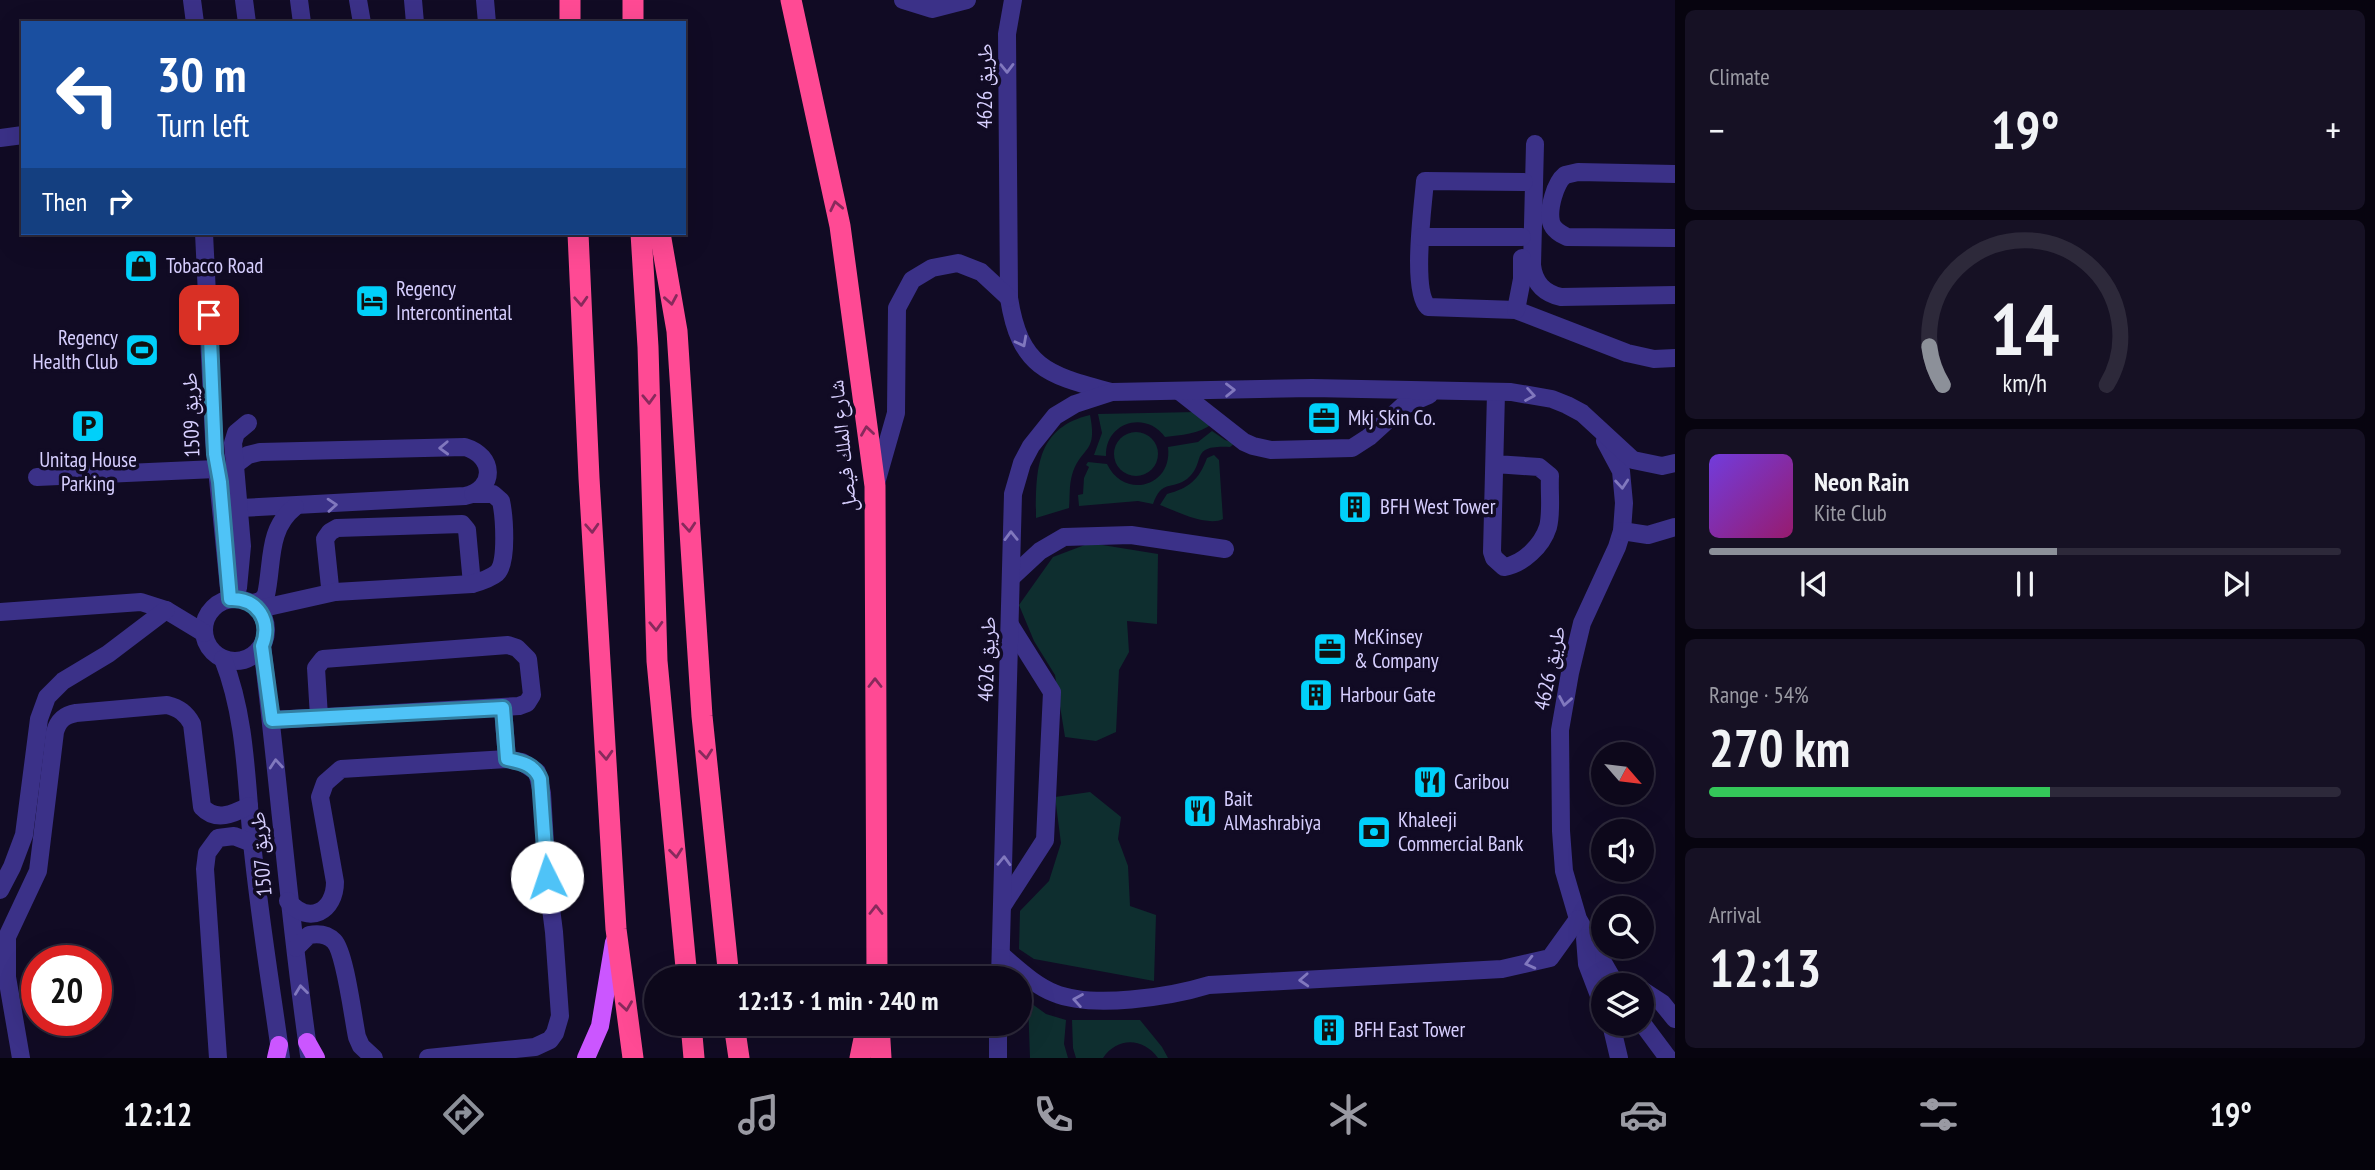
<!DOCTYPE html>
<meta charset="utf-8">
<style>
body{margin:0;font-family:"PT Sans Narrow","Noto Naskh Arabic",sans-serif;background:#161124;color:#f1f3f6;height:100vh;display:flex;flex-direction:column;font-size:26px;white-space:nowrap}
*{box-sizing:border-box;margin:0}
p{font-size:23px;color:#9a9aa3}
.icon{flex:none;width:38px;height:38px;fill:none;stroke:currentColor;stroke-width:2;stroke-linecap:round;stroke-linejoin:round}
.map{position:relative;flex:1;overflow:hidden}
.sheet{display:flex;flex-direction:column;gap:10px;padding:10px;background:#07040f;width:700px}
.sheet>*{flex:none}
.guide{position:absolute;left:21px;top:21px;width:665px;height:214px;border-radius:0px;box-shadow:0 7px 28px #0002,0 0 0 2px #2d293a;background:#1a4fa0;color:#fff;overflow:hidden}
.needle{width:46px;rotate:118deg}
.fabs{position:absolute;left:1591px;top:742px;display:grid;gap:14px}
.fabs a{display:grid;place-items:center;width:63px;height:63px;border-radius:50%;background:#0d081b;box-shadow:0 7px 28px #0002,0 0 0 2px #2d293a;font-size:35px}
.speed{position:absolute;left:21px;top:945px;display:flex;gap:14px;font-size:35px;font-weight:700;text-align:center}
.speed>*{display:grid;place-content:center;width:91px;height:91px;border-radius:50%;background:#0d081b;box-shadow:0 7px 28px #0002,0 0 0 2px #2d293a;line-height:1}
.speed .limit{border:10px solid #d22;background:#fff;color:#111}
.pin{position:absolute;display:grid;place-items:center;width:60px;height:60px;color:#fff;margin:-30px;border-radius:14px;box-shadow:0 4px 10px #0006}
.me{position:absolute;width:77px;margin:-38px;rotate:356deg;stroke-linejoin:round;filter:drop-shadow(0 0 5px #0008)}
.turn{display:flex;align-items:center;gap:24px;height:147px;padding:0 21px;font-size:32px}
.turn .icon{width:91px;height:91px;stroke-width:2.5}
.turn b{display:block;font-size:49px;line-height:60px}
.then{display:flex;align-items:center;height:66px;padding:0 21px;background:#0003;gap:14px;font-size:26px}
.big{font-size:52px;font-weight:700;line-height:1.1}
.sheet .card{flex:1;display:flex;flex-direction:column;justify-content:center;gap:10px;min-width:0;padding:0 24px;border-radius:10px;background:#161124}
.sheet .dial{align-items:center;gap:0}
.dial svg{height:182px;overflow:visible;fill:none;stroke:#2d293a;stroke-width:7;stroke-linecap:round;text-anchor:middle}
.dial text{fill:#f1f3f6;stroke:none}
.song{display:flex;align-items:center;gap:21px}
.cover{width:84px;height:84px;border-radius:10px;background:linear-gradient(135deg,hsl(260 70% 55%),hsl(320 70% 35%))}
.played{height:7px;border-radius:4px;background:linear-gradient(90deg,#8c9099 55%,#2d293a 55%)}
.keys{display:flex;justify-content:space-around;direction:ltr}
.heat{display:flex;justify-content:space-between;align-items:center;font-size:38px;direction:ltr}
.charge{height:10px;border-radius:5px;background:linear-gradient(90deg,#34c759 54%,#2d293a 0)}
.trip{position:absolute;left:644px;top:966px;width:388px;height:70px;border-radius:35px;background:#0d081b;box-shadow:0 7px 28px #0002,0 0 0 2px #2d293a;font-weight:700;line-height:70px;text-align:center}
.menu{display:flex;height:112px;justify-content:space-around;align-items:center;background:#05030b;color:#9a9aa3}
.menu .icon{width:49px;height:49px}
.menu .on{color:#8c9099}
.menu b{font-size:32px;color:#f1f3f6}
main{display:flex;flex:1;min-height:0}
.map>svg:first-child{display:block}
.green{fill:#0e2e2f}
.lines{fill:none;stroke-linecap:round;stroke-linejoin:round}
.minor{stroke:#3b3188;stroke-width:18}
.major{stroke:#cb56ff;stroke-width:18}
.highway{stroke:#ff4a94;stroke-width:21}
.oneway{stroke:#8178be}
.oneway2{stroke:#882a5c}
.route-casing{stroke:#337fa1;stroke-width:18}
.route{stroke:#4fc3f7;stroke-width:12}
.labels{text-anchor:middle;stroke-width:7;stroke-linejoin:round;paint-order:stroke}
.street-label{font-size:21px;fill:#d7cfff;stroke:#110b24}
.poi-label{font-size:21px;fill:#d7cfff;stroke:#110b24;text-anchor:start}
</style>
<main>
<div class="map">
<svg width="1675" height="1058" viewBox="0 0 1675 1058">
<rect width="100%" height="100%" fill="#110b24"/>
<g class="green">
<path d="M1196 412 1212 424C1199 434 1181 435 1165 437 1146 410 1105 422 1106 456L1094 455 1102 433 1098 414Z"/>
<path d="M1090 415C1098 455 1081 445 1072 475 1069 485 1070 498 1069 508L1036 518C1036 471 1035 428 1090 415Z"/>
<path d="M1212 431 1225 440 1235 443 1230 447C1187 445 1208 462 1187 479 1172 490 1162 479 1153 504L1138 501 1079 506 1078 495 1083 494 1084 478 1089 467 1086 465 1088 462 1107 464C1124 500 1173 487 1168 447L1198 442Z"/>
<circle cx="1136" cy="454" r="22"/>
<path d="M1214 455 1219 460 1223 519C1208 527 1175 511 1160 505L1167 494C1189 488 1199 480 1207 458Z"/>
<polygon points="1090,543 1158,554 1157,624 1127,621 1129,652 1119,670 1116,732 1096,741 1065,737 1055,675 1034,641 1019,605 1053,557"/>
<polygon points="1090,792 1121,817 1118,839 1128,866 1130,906 1156,915 1154,981 1034,959 1019,949 1020,911 1049,881 1061,843 1055,797"/>
<polygon points="1028,1001 1046,1014 1066,1020 1064,1044 1068,1058 1030,1058"/>
<path d="M1072 1020H1140L1162 1047 1168 1058H1158C1143 1037 1117 1037 1103 1058H1076L1073 1048Z"/>
</g>
<g class="lines">
<g class="minor">
<polyline points="192,0 195,23"/>
<polyline points="244,0 247,23"/>
<polyline points="299,0 302,23"/>
<polyline points="358,0 362,23"/>
<polyline points="413,0 415,23"/>
<polyline points="485,0 487,23"/>
<polyline points="903,0 932,9 967,0"/>
<path d="M1013 0 1007 34 1009 298C1020 369 1049 375 1111 392"/>
<polyline points="0,138 23,135"/>
<path d="M1535 144 1532 265C1534 283 1544 293 1561 297L1675 295"/>
<path d="M1675 174 1578 172 1565 175C1555 183 1548 209 1551 222 1553 230 1561 234 1567 237L1675 238"/>
<path d="M1524 182 1425 181C1423 206 1411 290 1428 307L1516 310 1627 353 1654 359 1675 358"/>
<polyline points="204,233 214,439 230,599"/>
<polyline points="1421,237 1522,237"/>
<polyline points="1516,310 1522,279 1522,258"/>
<polyline points="1179,391 1244,442 1253,446 1271,450 1352,448 1369,437 1403,406 1429,395"/>
<polyline points="1605,441 1621,471 1624,503 1622,531 1617,547 1582,623 1570,673 1560,730 1561,831 1564,871 1578,919 1616,985"/>
<path d="M236 464 248 455 260 452 465 447C495 456 496 489 465 496L240 508"/>
<path d="M1495 464 1539 467 1550 476C1549 492 1552 512 1548 527 1542 546 1523 564 1504 567L1494 558 1492 552 1496 393"/>
<polyline points="37,477 216,469"/>
<polyline points="876,483 896,413 897,308 912,280 932,268 958,263 981,272 1009,298"/>
<polyline points="1622,531 1648,535 1675,527"/>
<polyline points="1012,577 1040,551 1064,537 1131,535 1225,549"/>
<polyline points="238,588 242,546 233,443 236,433 248,423"/>
<polyline points="335,592 330,587 325,539 330,532 337,528 462,524 467,530 472,584"/>
<circle cx="235" cy="630" r="31"/>
<path d="M252 603 261 601 266 595C273 563 267 529 295 507"/>
<path d="M259 609 335 592 472 584C479 582 491 578 497 573 508 562 504 515 501 501L493 494H473"/>
<polyline points="0,612 141,602 166,610 204,633"/>
<path d="M262 646C279 782 289 919 309 1055"/>
<path d="M223 659C246 717 246 780 252 842 259 914 271 986 281 1058"/>
<polyline points="503,708 507,759"/>
<polyline points="272,720 519,706 527,703 532,695 528,659 517,648 508,645 323,659 316,668 319,717"/>
<polyline points="0,890 12,867 24,835 39,719 47,697 63,681 108,654 166,610"/>
<path d="M288 901C309 926 335 911 335 882L320 797 325 783 341 769 507 759 522 762 537 772 542 793 547 877 554 932 560 1016 555 1033 550 1040 535 1047 428 1058"/>
<polyline points="1003,905 1045,840 1052,692 1010,625"/>
<polyline points="1585,938 1587,964 1603,1006"/>
<path d="M296 948 309 935C319 933 327 934 334 941 345 952 353 1018 357 1037L361 1046 374 1058"/>
<path d="M1001 955C1018 969 1034 985 1054 993 1092 1009 1170 997 1209 985L1502 969 1550 958 1578 919"/>
<polyline points="1000,978 1013,494 1022,463 1031,446 1055,416 1075,404 1112,392 1312,388 1511,392 1552,399 1567,405 1582,413 1633,460 1662,466 1675,463"/>
<polyline points="1642,990 1662,1003 1675,1019"/>
<polyline points="1642,1023 1668,1058"/>
<polyline points="1611,1024 1619,1058"/>
<path d="M21 1058 7 977V937L38 871 55 732C58 721 64 715 76 713L167 705C179 708 186 713 192 724L202 807C216 822 233 814 249 806"/>
<polyline points="218,1058 205,869 207,853 218,838 234,836 252,843"/>
<polyline points="998,1058 998,1024"/>
</g>
<g class="major">
<polyline points="307,1042 316,1058"/>
<polyline points="276,1058 279,1045"/>
<polyline points="586,1058 600,1026 614,942"/>
</g>
<g class="highway">
<polyline points="633,0 633,23"/>
<polyline points="791,0 840,226 875,486 877,978"/>
<polyline points="570,23 570,0"/>
<polyline points="578,233 589,478 616,929 633,1058"/>
<polyline points="641,233 648,347 657,661 687,978"/>
<polyline points="660,233 677,331 702,716 729,978"/>
<polyline points="691,1024 694,1058"/>
<polyline points="734,1024 739,1058"/>
<polyline points="879,1024 881,1058"/>
<polyline points="860,1058 867,1024"/>
</g>
</g>
<defs><path id="oneway-chevron" d="M-2-3.5L2.5 0L-2 3.5" fill="none" stroke-width="1.6" stroke-linecap="round" stroke-linejoin="round" transform="scale(1.75)"/></defs>
<g class="oneway">
<use href="#oneway-chevron" transform="translate(1007 68) rotate(89)"/>
<use href="#oneway-chevron" transform="translate(1022 342) rotate(62)"/>
<use href="#oneway-chevron" transform="translate(1230 390) rotate(-1)"/>
<use href="#oneway-chevron" transform="translate(1530 395) rotate(10)"/>
<use href="#oneway-chevron" transform="translate(444 448) rotate(178)"/>
<use href="#oneway-chevron" transform="translate(1622 484) rotate(85)"/>
<use href="#oneway-chevron" transform="translate(332 505) rotate(-4)"/>
<use href="#oneway-chevron" transform="translate(1011 536) rotate(-91)"/>
<use href="#oneway-chevron" transform="translate(1565 701) rotate(100)"/>
<use href="#oneway-chevron" transform="translate(276 764) rotate(-95)"/>
<use href="#oneway-chevron" transform="translate(1004 861) rotate(-88)"/>
<use href="#oneway-chevron" transform="translate(1530 963) rotate(166)"/>
<use href="#oneway-chevron" transform="translate(1304 980) rotate(177)"/>
<use href="#oneway-chevron" transform="translate(301 990) rotate(-97)"/>
<use href="#oneway-chevron" transform="translate(1078 1000) rotate(-170)"/>
</g>
<g class="oneway2">
<use href="#oneway-chevron" transform="translate(836 206) rotate(-102)"/>
<use href="#oneway-chevron" transform="translate(671 300) rotate(80)"/>
<use href="#oneway-chevron" transform="translate(581 301) rotate(87)"/>
<use href="#oneway-chevron" transform="translate(649 399) rotate(88)"/>
<use href="#oneway-chevron" transform="translate(867 431) rotate(-98)"/>
<use href="#oneway-chevron" transform="translate(689 527) rotate(86)"/>
<use href="#oneway-chevron" transform="translate(592 528) rotate(87)"/>
<use href="#oneway-chevron" transform="translate(656 626) rotate(88)"/>
<use href="#oneway-chevron" transform="translate(875 683) rotate(-90)"/>
<use href="#oneway-chevron" transform="translate(706 754) rotate(84)"/>
<use href="#oneway-chevron" transform="translate(606 755) rotate(87)"/>
<use href="#oneway-chevron" transform="translate(676 853) rotate(84)"/>
<use href="#oneway-chevron" transform="translate(876 910) rotate(-90)"/>
<use href="#oneway-chevron" transform="translate(626 1006) rotate(82)"/>
</g>
<g class="lines">
<g class="route-casing">
<path id="route" d="M209 315 215 454 220 482 230 599C258 598 272 621 262 646L272 720 503 708 507 759C521 762 534 764 540 779L547 877"/>
</g>
<use href="#route" class="route"/>
</g>
<defs>
<g id="shop-square" transform="scale(1.75)"><rect x="-9" y="-9" width="18" height="18" rx="4" fill="#00d0fa" stroke="#110b24"/><path d="M-5-2.5h2.3a2.7 3.5 0 0 1 5.4 0H5L5.5 6h-11ZM-1.5-2.5h3a1.5 2.3 0 0 0-3 0Z" fill="#111"/></g>
<g id="hotel-square" transform="scale(1.75)"><rect x="-9" y="-9" width="18" height="18" rx="4" fill="#00d0fa" stroke="#110b24"/><path d="M-6-4.5h1.5V1H6V5H4.5V3h-9V5H-6ZM-4 0a1.8 1.8 0 1 1 3.6 0ZM.5 0V-2.5h3Q6-2.5 6 0Z" fill="#111"/></g>
<g id="stadium-square" transform="scale(1.75)"><rect x="-9" y="-9" width="18" height="18" rx="4" fill="#00d0fa" stroke="#110b24"/><path d="M0-5a6.5 5 0 1 0 0 10a6.5 5 0 1 0 0-10ZM-3.5-1.8h7v3.6h-7Z" fill="#111"/></g>
<g id="office-square" transform="scale(1.75)"><rect x="-9" y="-9" width="18" height="18" rx="4" fill="#00d0fa" stroke="#110b24"/><path d="M-6-3h4V-5.5h4V-3h4V5H-6ZM-1-4.5V-3h2v-1.5ZM-6 0V1H6V0Z" fill="#111"/></g>
<g id="parking-square" transform="scale(1.75)"><rect x="-9" y="-9" width="18" height="18" rx="4" fill="#00d0fa" stroke="#110b24"/><path d="M-3.5-5.5H1a3.5 3.5 0 0 1 0 7H-1V5.5H-3.5ZM-1-3.4V-.6H.8a1.4 1.4 0 0 0 0-2.8Z" fill="#111"/></g>
<g id="building-square" transform="scale(1.75)"><rect x="-9" y="-9" width="18" height="18" rx="4" fill="#00d0fa" stroke="#110b24"/><path d="M-4-6H4V6H1V3H-1V6H-4ZM-2.5-4.3h1.7v1.8h-1.7ZM.8-4.3h1.7v1.8H.8ZM-2.5-1h1.7V.8h-1.7ZM.8-1h1.7V.8H.8Z" fill="#111"/></g>
<g id="restaurant-square" transform="scale(1.75)"><rect x="-9" y="-9" width="18" height="18" rx="4" fill="#00d0fa" stroke="#110b24"/><path d="M-5-6h1v4h1v-4h1v4h1v-4h1v5L-1.5 .5V6h-2V.5L-5-1ZM5-6V6H3V1.5H1.5Q1.5-4 5-6Z" fill="#111"/></g>
<g id="bank-square" transform="scale(1.75)"><rect x="-9" y="-9" width="18" height="18" rx="4" fill="#00d0fa" stroke="#110b24"/><path d="M-6-4H6V4H-6ZM0-2.3a2.3 2.3 0 1 0 0 4.6a2.3 2.3 0 1 0 0-4.6Z" fill="#111"/></g>
</defs>
<g fill-rule="evenodd">
<use href="#shop-square" x="141" y="266"/>
<use href="#hotel-square" x="372" y="301"/>
<use href="#stadium-square" x="142" y="350"/>
<use href="#office-square" x="1324" y="418"/>
<use href="#parking-square" x="88" y="426"/>
<use href="#building-square" x="1355" y="507"/>
<use href="#office-square" x="1330" y="649"/>
<use href="#building-square" x="1316" y="695"/>
<use href="#restaurant-square" x="1430" y="782"/>
<use href="#restaurant-square" x="1200" y="811"/>
<use href="#bank-square" x="1374" y="832"/>
<use href="#building-square" x="1329" y="1030"/>
</g>
<g class="labels">
<g class="street-label">
<text transform="translate(985 86) rotate(-90)" y="7">طريق 4626</text>
<text transform="translate(191 415) rotate(-92)" y="7">طريق 1509</text>
<text transform="translate(843 446) rotate(-96)" y="7">شارع الملك فيصل</text>
<text transform="translate(987 659) rotate(-88)" y="7">طريق 4626</text>
<text transform="translate(1550 668) rotate(-78)" y="7">طريق 4626</text>
<text transform="translate(261 854) rotate(-95)" y="7">طريق 1507</text>
</g>
<g class="poi-label">
<text x="166" y="273">Tobacco Road</text>
<text x="396" y="296">Regency<tspan x="396" dy="24">Intercontinental</tspan></text>
<text x="118" y="345" text-anchor="end">Regency<tspan x="118" dy="24">Health Club</tspan></text>
<text x="1348" y="425">Mkj Skin Co.</text>
<text x="88" y="467" text-anchor="middle">Unitag House<tspan x="88" dy="24">Parking</tspan></text>
<text x="1380" y="514">BFH West Tower</text>
<text x="1354" y="644">McKinsey<tspan x="1354" dy="24">&amp; Company</tspan></text>
<text x="1340" y="702">Harbour Gate</text>
<text x="1454" y="789">Caribou</text>
<text x="1224" y="806">Bait<tspan x="1224" dy="24">AlMashrabiya</tspan></text>
<text x="1398" y="827">Khaleeji<tspan x="1398" dy="24">Commercial Bank</tspan></text>
<text x="1354" y="1037">BFH East Tower</text>
</g>
</g>
</svg>
<div class="fabs">
<a><svg class="needle" viewBox="-14 -14 28 28"><path d="M0-13l5 13h-10z" fill="#e53935"/><path d="M0 13l5-13h-10z" fill="#9a9aa3"/></svg></a>
<a><svg class="icon" aria-label="sound" viewBox="0 0 24 24"><path d="M4 9h4l5-4v14l-5-4H4zM17 9q2 3 0 6"/></svg></a>
<a><svg class="icon" aria-label="search" viewBox="0 0 24 24"><circle cx="10" cy="10" r="6"/><path d="M15 15l6 6"/></svg></a>
<a><svg class="icon" aria-label="layers" viewBox="0 0 24 24"><path d="M12 4l9 5-9 5-9-5zM3 14l9 5 9-5"/></svg></a>
</div>
<div class="speed"><div class="limit">20</div></div>
<div class="pin" style="left:209px;top:315px;background:#d93025"><svg class="icon" aria-label="arrive" viewBox="0 0 24 24"><path d="M6 21V4h12l-3 4 3 4H6"/></svg></div>
<svg class="me" style="left:547px;top:877px" viewBox="-20 -20 40 40"><circle r="19" fill="#fff"/><path d="M0-13L10 11 0 6-10 11z" fill="#4fc3f7"/></svg>
<div class="trip">12:13 · 1 min · 240 m</div>
<div class="guide">
<div class="turn"><svg class="icon" aria-label="left" viewBox="0 0 24 24"><path d="M17 20v-9H6M10 6l-5 5 5 5"/></svg><div><b>30 m</b>Turn left</div></div>
<div class="then">Then<svg class="icon" aria-label="right" viewBox="0 0 24 24"><path d="M7 20v-9h11M14 6l5 5-5 5"/></svg></div>
</div>
</div>
<section class="sheet">
<div class="card"><p>Climate</p>
<div class="heat"><a>−</a><b class="big">19°</b><a>+</a></div>
</div>
<div class="card dial"><svg viewBox="0 0 100 80">
<path d="M14 69A42 42 0 1 1 86 69"/>
<path d="M14 69A42 42 0 0 1 8 52" stroke="#8c9099"/>
<text x="50" y="56" font-size="32" font-weight="700">14</text>
<text x="50" y="72" font-size="11">km/h</text>
</svg></div>
<div class="card">
<div class="song"><i class="cover"></i><div><b>Neon Rain</b><p>Kite Club</p></div></div>
<div class="played"></div>
<div class="keys"><svg class="icon" aria-label="previous" viewBox="0 0 24 24"><path d="M18 5L8 12l10 7zM5 5v14"/></svg><svg class="icon" aria-label="pause" viewBox="0 0 24 24"><path d="M8 5v14M16 5v14"/></svg><svg class="icon" aria-label="next" viewBox="0 0 24 24"><path d="M6 5l10 7-10 7zM19 5v14"/></svg></div>
</div>
<div class="card"><p>Range · 54%</p><b class="big">270 km</b><div class="charge"></div></div>
<div class="card"><p>Arrival</p><b class="big">12:13</b></div>
</section>
</main>
<nav class="menu">
<b>12:12</b>
<svg class="icon on" aria-label="directions" viewBox="0 0 24 24"><path d="M12 3l9 9-9 9-9-9zM9 14v-3h6M13 9l2 2-2 2"/></svg>
<svg class="icon" aria-label="music" viewBox="0 0 24 24"><path d="M9 18V5l10-2v13"/><circle cx="6" cy="18" r="3"/><circle cx="16" cy="16" r="3"/></svg>
<svg class="icon" aria-label="phone" viewBox="0 0 24 24"><path d="M5 4h4l2 5-3 2q2 4 5 5l2-3 5 2v4C11 20 4 13 5 4z"/></svg>
<svg class="icon" aria-label="climate" viewBox="0 0 24 24"><path d="M12 3v18M4 7l16 10M4 17L20 7"/></svg>
<svg class="icon" aria-label="car" viewBox="0 0 24 24"><path d="M5 17H2v-5l4-1 3-4h7l3 4 3 1v5h-3M9 17h6M6 11h13"/><circle cx="7" cy="17" r="2"/><circle cx="17" cy="17" r="2"/></svg>
<svg class="icon" aria-label="filters" viewBox="0 0 24 24"><path d="M4 7h16M4 17h16"/><circle cx="9" cy="7" r="2"/><circle cx="15" cy="17" r="2"/></svg>
<b>19°</b>
</nav>
